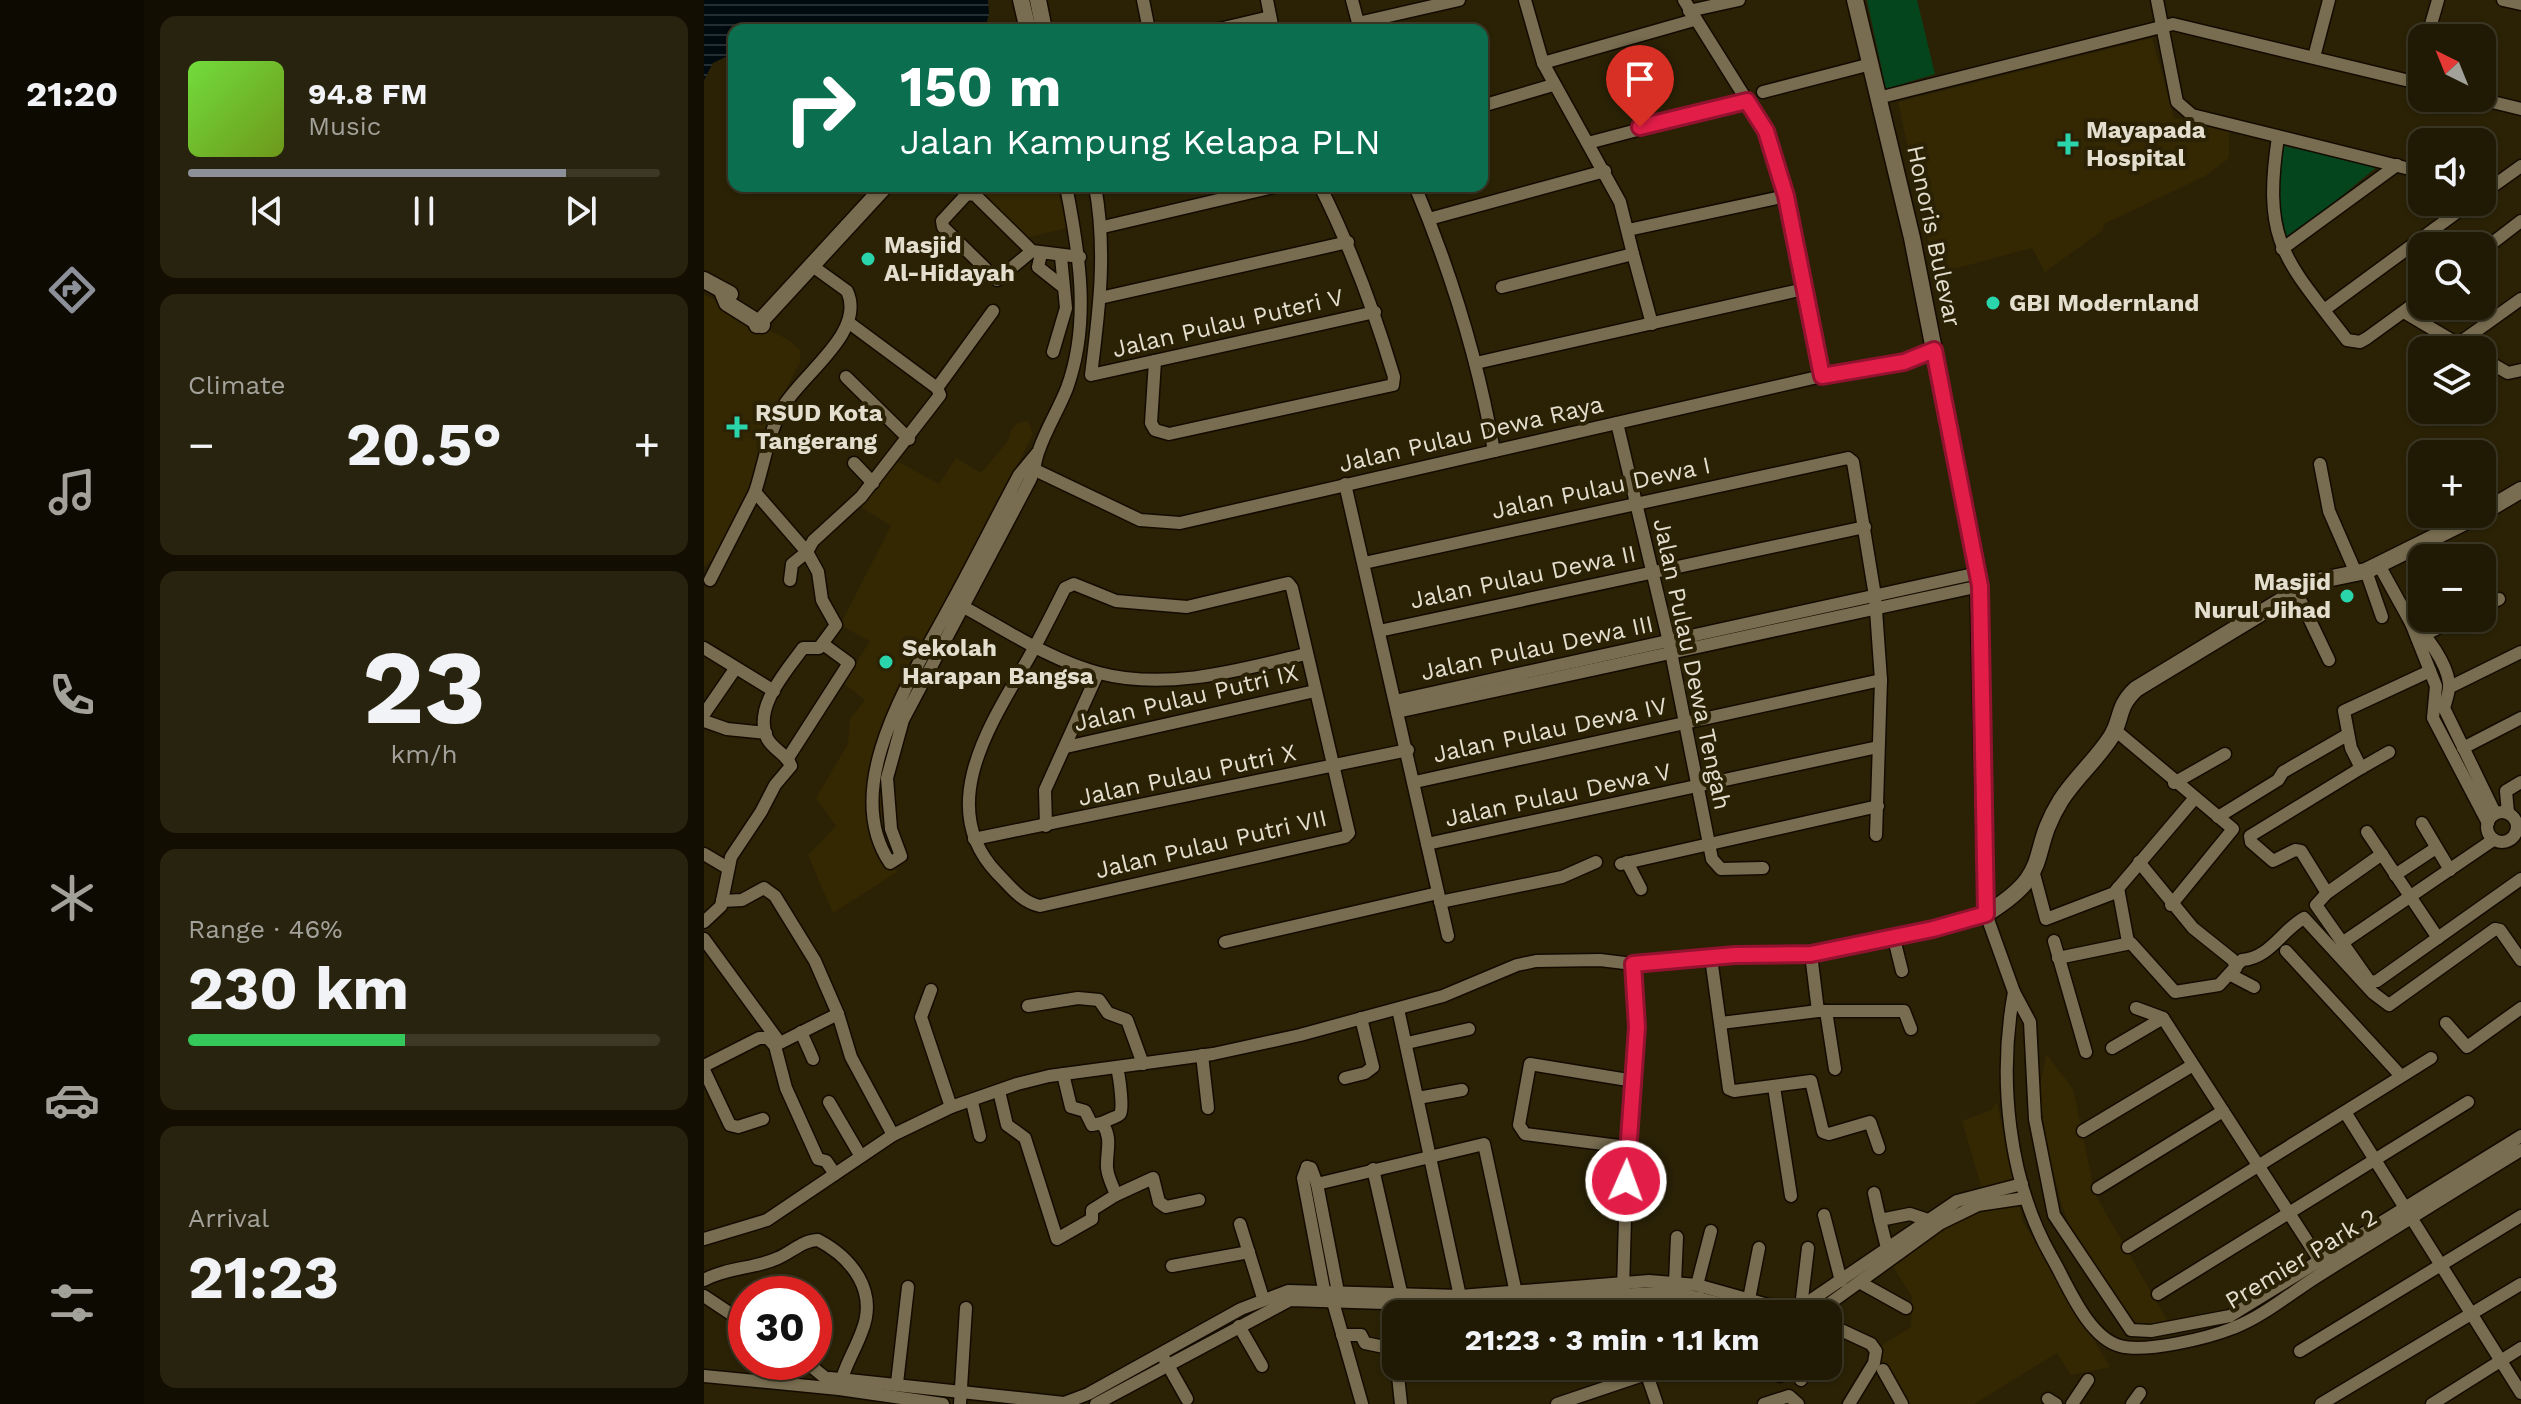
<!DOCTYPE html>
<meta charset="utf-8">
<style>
body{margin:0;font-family:"Work Sans",sans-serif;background:#28230e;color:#f1f3f6;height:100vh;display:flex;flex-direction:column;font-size:30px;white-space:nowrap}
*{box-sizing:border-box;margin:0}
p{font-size:26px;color:#a2a19a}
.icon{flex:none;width:44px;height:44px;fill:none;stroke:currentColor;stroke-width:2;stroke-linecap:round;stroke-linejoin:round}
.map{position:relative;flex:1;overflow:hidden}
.drawer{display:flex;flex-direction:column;gap:16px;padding:16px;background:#120e02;width:560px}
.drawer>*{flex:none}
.hud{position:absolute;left:24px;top:24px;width:760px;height:168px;border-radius:16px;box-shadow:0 2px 6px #0004,0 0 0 2px #3d3826;background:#0b6e4f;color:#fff;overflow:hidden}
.needle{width:52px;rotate:317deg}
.fabs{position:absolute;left:1704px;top:24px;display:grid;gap:16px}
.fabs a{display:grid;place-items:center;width:88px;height:88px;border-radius:16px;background:#201a04;box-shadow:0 2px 6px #0004,0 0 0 2px #3d3826;font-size:40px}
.speed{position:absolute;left:24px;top:1276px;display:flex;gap:16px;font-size:40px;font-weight:700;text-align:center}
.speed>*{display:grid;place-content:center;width:104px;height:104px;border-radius:50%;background:#201a04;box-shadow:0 2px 6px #0004,0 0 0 2px #3d3826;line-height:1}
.speed .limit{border:12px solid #d22;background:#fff;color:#111}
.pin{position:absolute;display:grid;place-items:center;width:68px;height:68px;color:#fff;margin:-82px -34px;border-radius:50% 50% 50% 0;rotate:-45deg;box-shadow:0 0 8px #0007}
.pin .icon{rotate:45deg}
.me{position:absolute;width:88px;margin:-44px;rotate:2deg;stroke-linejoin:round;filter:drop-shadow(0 0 6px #0008)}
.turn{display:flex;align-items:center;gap:28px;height:168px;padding:0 40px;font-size:36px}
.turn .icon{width:104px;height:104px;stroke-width:2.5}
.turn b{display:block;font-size:56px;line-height:68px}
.big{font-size:60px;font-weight:700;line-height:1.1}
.drawer .card{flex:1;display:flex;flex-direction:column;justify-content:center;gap:12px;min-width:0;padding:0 28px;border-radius:16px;background:#28230e}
.drawer .dial{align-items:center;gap:0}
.dial b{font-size:104px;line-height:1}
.song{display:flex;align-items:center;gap:24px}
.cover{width:96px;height:96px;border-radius:12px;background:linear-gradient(135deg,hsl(100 70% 55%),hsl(80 70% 35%))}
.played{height:8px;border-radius:4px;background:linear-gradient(90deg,#8c9099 80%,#3d3826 80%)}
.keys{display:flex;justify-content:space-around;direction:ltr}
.heat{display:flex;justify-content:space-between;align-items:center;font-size:44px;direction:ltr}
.charge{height:12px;border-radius:6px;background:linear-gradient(90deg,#34c759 46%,#3d3826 0)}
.trip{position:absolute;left:678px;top:1300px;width:460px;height:80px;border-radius:16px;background:#201a04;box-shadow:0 2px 6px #0004,0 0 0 2px #3d3826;font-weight:700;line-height:80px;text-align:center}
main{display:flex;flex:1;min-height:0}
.dock{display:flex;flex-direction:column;width:144px;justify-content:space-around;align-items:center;background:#0d0a02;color:#a2a19a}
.dock .icon{width:56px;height:56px}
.dock .active{color:#8c9099}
.dock b{font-size:36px;color:#f1f3f6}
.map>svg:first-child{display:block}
.built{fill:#342803}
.grass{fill:#05451d}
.water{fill:url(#water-rules)}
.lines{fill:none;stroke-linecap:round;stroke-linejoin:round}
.street-casing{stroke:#140b00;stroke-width:15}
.secondary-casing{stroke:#140b00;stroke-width:19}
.street{stroke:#786d50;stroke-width:12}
.secondary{stroke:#786d50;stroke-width:16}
.route-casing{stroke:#92132f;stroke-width:20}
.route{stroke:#e11d48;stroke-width:14}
.poi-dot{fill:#2bd5ac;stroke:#2b2206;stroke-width:3}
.labels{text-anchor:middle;stroke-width:8;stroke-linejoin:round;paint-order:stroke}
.poi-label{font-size:24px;font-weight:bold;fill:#e4dece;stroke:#2b2206;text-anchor:start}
.street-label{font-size:24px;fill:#e4dece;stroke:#2b2206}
</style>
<main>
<nav class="dock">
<b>21:20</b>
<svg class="icon active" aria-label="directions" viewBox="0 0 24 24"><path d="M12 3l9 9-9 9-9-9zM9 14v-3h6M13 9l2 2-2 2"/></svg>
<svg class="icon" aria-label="music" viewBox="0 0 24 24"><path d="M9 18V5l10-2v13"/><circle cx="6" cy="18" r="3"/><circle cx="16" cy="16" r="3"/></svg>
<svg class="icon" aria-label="phone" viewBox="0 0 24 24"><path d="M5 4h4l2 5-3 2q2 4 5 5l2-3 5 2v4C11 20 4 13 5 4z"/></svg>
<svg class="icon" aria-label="climate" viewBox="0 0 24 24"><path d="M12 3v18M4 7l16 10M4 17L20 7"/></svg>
<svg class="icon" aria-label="car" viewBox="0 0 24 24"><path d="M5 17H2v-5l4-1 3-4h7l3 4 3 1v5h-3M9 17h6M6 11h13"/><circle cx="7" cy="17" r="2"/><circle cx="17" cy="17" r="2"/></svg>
<svg class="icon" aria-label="filters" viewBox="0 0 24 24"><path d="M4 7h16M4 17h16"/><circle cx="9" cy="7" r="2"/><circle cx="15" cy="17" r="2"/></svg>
</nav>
<section class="drawer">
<div class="card">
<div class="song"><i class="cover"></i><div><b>94.8 FM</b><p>Music</p></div></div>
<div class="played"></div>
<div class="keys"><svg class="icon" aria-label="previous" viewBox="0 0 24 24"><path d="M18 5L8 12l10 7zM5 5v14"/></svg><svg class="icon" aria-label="pause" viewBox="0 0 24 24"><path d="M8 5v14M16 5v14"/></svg><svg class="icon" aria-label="next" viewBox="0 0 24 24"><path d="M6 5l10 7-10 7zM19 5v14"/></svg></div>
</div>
<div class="card"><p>Climate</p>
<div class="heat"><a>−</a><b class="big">20.5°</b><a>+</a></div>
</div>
<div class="card dial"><b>23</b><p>km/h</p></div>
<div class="card"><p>Range · 46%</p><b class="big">230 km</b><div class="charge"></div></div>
<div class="card"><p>Arrival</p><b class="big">21:23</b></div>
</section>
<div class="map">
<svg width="1817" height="1404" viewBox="0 0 1817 1404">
<defs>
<pattern id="water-rules" width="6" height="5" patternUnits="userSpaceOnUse" patternTransform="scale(2)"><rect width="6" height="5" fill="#000b0f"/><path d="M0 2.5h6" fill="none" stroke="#252e31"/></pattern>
</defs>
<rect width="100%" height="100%" fill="#2b2206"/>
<g class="built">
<polygon points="1448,38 1470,118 1525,129 1525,158 1501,176 1400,224 1399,230 1341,272 1328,248 1231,274 1194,102"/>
<polygon points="264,186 353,186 363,228 318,239"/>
<polygon points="0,294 86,341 96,350 96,362 68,417 52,476 18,552 0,566"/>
<polygon points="324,421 329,434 189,707 170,783 178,783 179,833 193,872 129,913 104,855 132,826 112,798 144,744 146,719 161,700 139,683 166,641 136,625 187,526 157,507 189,459 235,484 252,458 277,473 304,441 307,430 313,423"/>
<polygon points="1342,1054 1369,1089 1391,1194 1467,1327 1421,1325 1378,1258 1358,1206 1345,1156 1335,1093"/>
<polygon points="1293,1102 1319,1222 1406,1367 1367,1375 1353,1353 1270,1404 1201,1404 1175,1363 1177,1346 1207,1327 1208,1297 1188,1265 1250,1220 1284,1210 1258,1121 1287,1110"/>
</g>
<g class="grass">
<polygon points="1163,0 1213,0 1231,74 1182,89"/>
<polygon points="1580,146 1675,165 1580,244 1571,196"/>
</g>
<polygon class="water" points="0,0 284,0 285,15 280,30 30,30 30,53 9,63 0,80"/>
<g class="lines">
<g class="street-casing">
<g id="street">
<polyline points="439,0 445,30"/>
<polyline points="563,0 569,30"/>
<polyline points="648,0 656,30"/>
<polyline points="821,0 839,63 916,202 929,254"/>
<polyline points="980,0 1062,131 1082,196 1118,376"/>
<polyline points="1453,0 1473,102 1488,115 1718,172"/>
<polyline points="1799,0 1817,4"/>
<polyline points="985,11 1035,0"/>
<polyline points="654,23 755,0"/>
<polyline points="511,30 566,17"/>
<polyline points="1723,38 1734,0"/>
<polyline points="1610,57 1625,0"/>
<polyline points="839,63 990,20"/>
<polyline points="1710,82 1718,56"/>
<polyline points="1059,92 1167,64"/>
<polyline points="1174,98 1469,24 1718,84"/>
<polyline points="1772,98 1817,109"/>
<polyline points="778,106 849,85"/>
<path d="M1574 137C1558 243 1581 259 1643 340L1656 342 1663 338 1718 298"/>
<polyline points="884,143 1043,101"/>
<path d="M391 186C403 251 395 311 387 375L671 312"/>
<path d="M711 186C747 272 774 359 790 451"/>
<polyline points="1778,194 1817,166"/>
<polyline points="725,219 901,171"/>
<polyline points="399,227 574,186"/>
<polyline points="924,230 1082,196"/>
<polyline points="1578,249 1693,165"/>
<polyline points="328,251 293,280 239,227 238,221 263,194 271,195 328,251 376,257"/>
<polyline points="1778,251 1817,221"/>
<polyline points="337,254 334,267 358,286"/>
<polyline points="798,287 929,254 948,324"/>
<polyline points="396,298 644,242"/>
<polyline points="1620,310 1767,202"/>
<polyline points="1700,312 1764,350"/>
<polyline points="1754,344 1817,299"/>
<polyline points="349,352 362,308 357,257"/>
<polyline points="1778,358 1804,373 1817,370"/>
<path d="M451 361 447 423 451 430 465 434 689 385 690 377C670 310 647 248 616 186"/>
<polyline points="772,363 1100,289"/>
<polyline points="142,377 205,439"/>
<polyline points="233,388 289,311"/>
<polyline points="913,423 965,642 1008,859 1017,869 1059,868"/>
<path d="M334 452 315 475C292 518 270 562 247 604 210 674 134 786 186 863L197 856 187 829 183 778 199 720 326 480C331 470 331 460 335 450 342 429 355 409 363 388 387 322 375 252 362 186"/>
<polyline points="150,463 169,483"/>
<polyline points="1616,464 1625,511 1652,573"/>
<polyline points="327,468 436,520 476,523 1118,376 1200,362 1206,357 1230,350"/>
<polyline points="641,484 744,936"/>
<path d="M51 492C60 465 64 435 77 410 95 376 163 333 143 291L107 265"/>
<polyline points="1778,494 1787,509"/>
<polyline points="660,563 1144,458 1149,462 1171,596 1177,680 1172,835"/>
<polyline points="1675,565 1707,623"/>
<polyline points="1662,571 1678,617"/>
<polyline points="6,580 51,492 103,552 88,564 86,580"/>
<path d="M584 583 588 588 645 833 641 837 336 906C317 902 306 886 293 873 230 807 287 723 324 659 337 636 349 612 361 588L370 584 412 601 483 607Z"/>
<polyline points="1592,591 1625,660"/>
<path d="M256 605C301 629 345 660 395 673 463 691 536 670 602 654"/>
<polyline points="1778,607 1795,599"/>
<polyline points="675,631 1161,527"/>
<polyline points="1713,638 1755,618"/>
<polyline points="0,648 70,691"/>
<polyline points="1746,687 1817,652"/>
<polyline points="691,701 1274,573"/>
<polyline points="693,712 1276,586"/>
<polyline points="0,714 31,669"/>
<polyline points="0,721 23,729 62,733"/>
<polyline points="1411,730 1529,829 1467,905"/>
<polyline points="362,747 611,691"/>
<polyline points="1759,748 1817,718"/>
<polyline points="1685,752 1657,768 1647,748 1640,711 1726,671"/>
<polyline points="84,758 145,663 119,644"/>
<polyline points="711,782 1177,680"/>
<polyline points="1470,783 1521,754"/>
<circle cx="1798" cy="827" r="15"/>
<polyline points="1804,813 1802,791 1817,782"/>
<polyline points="1514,817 1574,780 1579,772 1643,735"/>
<polyline points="1718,823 1746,870"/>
<path d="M1784 823 1729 718 1732 686 1707 623C1723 633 1743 665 1745 683 1746 691 1742 701 1740 708L1791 813"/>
<polyline points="342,826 341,790 394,673"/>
<polyline points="1663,832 1734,938"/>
<polyline points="270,839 704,750"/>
<polyline points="723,844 1174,747"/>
<polyline points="0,854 22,867"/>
<polyline points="1678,854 1623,893 1612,905 1666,982 1673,981 1817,879"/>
<polyline points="923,862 937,889"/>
<polyline points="1435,862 1489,928 1529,960 1532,968"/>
<polyline points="917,864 1174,806"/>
<polyline points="1330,874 1342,919 1410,893 1490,799"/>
<polyline points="1691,875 1732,848"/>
<polyline points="1414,888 1424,942"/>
<polyline points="1623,893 1597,851 1591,850 1569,861 1547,842 1546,836 1657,768"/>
<polyline points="18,901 38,900 60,888 71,896 111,961 134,1014 147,1057 189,1135"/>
<polyline points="736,902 858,877 892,862"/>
<path d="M0 922 17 906 27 857 57 812 71 785 87 766C83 754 69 750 63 738 49 707 82 672 99 648H115L132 625 118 600 114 572 103 552 109 541 157 497 236 395 233 388 144 322"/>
<polyline points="1189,935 1198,971"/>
<polyline points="0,939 76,1043 134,1014"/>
<polyline points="1350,941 1382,1052"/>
<polyline points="521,942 734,893"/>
<polyline points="1638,943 1789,840"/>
<polyline points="1582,951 1697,1076"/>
<polyline points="1107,954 1114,1011"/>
<polyline points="1007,958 1025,1089 1030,1091 1107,1081 1119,1132 1125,1134 1166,1122 1175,1148"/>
<path d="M1354 958 1427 943 1471 992 1515 985 1538 960C1566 958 1578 930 1600 918L1669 993 1685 1005 1791 929 1796 930 1817 960"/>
<polyline points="1527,975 1550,987"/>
<polyline points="227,990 217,1017 247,1107"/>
<polyline points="324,1006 374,998 395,1000 404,1013 423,1020 439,1064"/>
<polyline points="1432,1008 1459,1018 1616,1261"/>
<polyline points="694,1009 757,1301"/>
<polyline points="1122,1011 1131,1069"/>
<polyline points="1017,1023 1114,1011 1200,1011 1207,1029"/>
<polyline points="1742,1023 1763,1047 1817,1008"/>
<polyline points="97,1032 109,1059"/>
<polyline points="703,1043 765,1029"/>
<polyline points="1408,1048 1459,1018"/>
<polyline points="498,1055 504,1108"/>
<polyline points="0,1066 55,1038 64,1038 71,1046 82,1088 114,1159 122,1161 131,1174"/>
<polyline points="0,1070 26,1125 34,1127 59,1119"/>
<polyline points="641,1078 661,1073 669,1067 657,1018"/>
<polyline points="1070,1087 1087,1196"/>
<path d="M295 1091 303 1125 321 1138 353 1239 388 1219V1210L412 1195C409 1186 404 1178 403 1168 402 1151 409 1139 398 1123L388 1125 381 1111 367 1107 359 1074"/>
<polyline points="714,1098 758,1090"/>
<polyline points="125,1102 156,1155"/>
<polyline points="268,1102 276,1136"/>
<polyline points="1641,1112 1817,1393"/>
<path d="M398 1123C402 1120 414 1117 416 1114 420 1109 415 1075 413 1068"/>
<polyline points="1379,1131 1489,1065"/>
<path d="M1817 1136 1526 1316 1447 1331 1427 1330 1350 1215 1331 1119 1326 1022 1310 992C1294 1078 1304 1180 1347 1256 1363 1283 1383 1337 1416 1346 1442 1353 1504 1338 1529 1328 1559 1317 1589 1291 1617 1274 1683 1233 1750 1191 1817 1150"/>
<polyline points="923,1147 821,1134 815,1125 826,1064 930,1081"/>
<polyline points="603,1167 607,1168 613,1184 635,1297"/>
<polyline points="603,1167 599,1178 621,1295"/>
<polyline points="669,1169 697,1292"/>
<polyline points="613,1184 780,1144 812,1293"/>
<polyline points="1394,1188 1519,1111"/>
<polyline points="1170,1193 1176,1220 1206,1214 1224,1220"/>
<polyline points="412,1195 449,1178 455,1202 462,1207 495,1200"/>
<polyline points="1120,1215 1137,1281"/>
<polyline points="1176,1220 1183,1248"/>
<polyline points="536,1224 559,1298"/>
<polyline points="0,1239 63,1220 189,1135 247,1107 313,1084 345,1076 509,1054 596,1035 739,996 813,965 832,961 896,960 929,964 1031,955 1107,954 1229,929 1282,914 1310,992"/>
<polyline points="1424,1247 1727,1058"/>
<polyline points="468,1266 545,1252"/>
<path d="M0 1280C24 1267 50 1269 74 1258 88 1252 99 1240 114 1240 148 1258 174 1291 158 1331 151 1351 139 1368 135 1389L0 1376"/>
<polyline points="971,1283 973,1237"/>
<polyline points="1157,1283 1202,1308"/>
<polyline points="993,1285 1007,1231"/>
<polyline points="919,1290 923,1147 933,1027 929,964"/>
<polyline points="1454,1294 1764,1102"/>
<polyline points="0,1296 42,1324"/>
<polyline points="1045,1299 1055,1248"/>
<polyline points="820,1300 970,1292 1058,1314"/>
<polyline points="629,1302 658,1404"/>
<polyline points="1097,1307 1104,1248"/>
<polyline points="991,1314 995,1297"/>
<polyline points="1111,1314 1237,1223 1274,1205 1321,1198"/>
<polyline points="1124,1324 1167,1344 1172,1351 1170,1363 1145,1404"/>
<polyline points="535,1326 558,1366"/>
<polyline points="638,1335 657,1335 661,1343 690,1349 692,1356"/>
<polyline points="1596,1351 1817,1216"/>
<polyline points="461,1360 483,1399"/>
<polyline points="102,1362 135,1389 239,1404"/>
<polyline points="693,1366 697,1404"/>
<polyline points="940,1366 953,1404"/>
<polyline points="1179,1370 1198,1404"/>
<polyline points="1024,1373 1027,1366"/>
<polyline points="1076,1376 1078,1366"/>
<polyline points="126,1378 360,1403 384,1394 537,1309 584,1291 756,1296 945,1281 993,1285 1064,1305 1097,1307 1253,1201 1318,1184"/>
<polyline points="1097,1380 1104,1366"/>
<polyline points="193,1383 204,1287"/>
<polyline points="1344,1399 1352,1404"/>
<polyline points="256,1404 262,1308"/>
<polyline points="392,1404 586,1300 744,1305 794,1302"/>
<polyline points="853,1404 942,1374"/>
<polyline points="1060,1404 1085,1396 1094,1404"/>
<polyline points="1368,1404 1384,1380"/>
<polyline points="1428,1404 1436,1393"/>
<polyline points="1617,1404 1817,1284"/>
<polyline points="1728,1404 1817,1348"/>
</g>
</g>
<g class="secondary-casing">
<g id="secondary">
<polyline points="317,0 324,30"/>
<polyline points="334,0 340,30"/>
<path d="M1151 0 1208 238 1274 573 1282 914C1352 871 1322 856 1357 800 1372 777 1393 759 1407 737 1419 718 1412 708 1432 689L1608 582 1662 571 1777 514"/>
<polyline points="0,280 26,294"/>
<polyline points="18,291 23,303 58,325"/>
<polyline points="53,325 181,186"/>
<polyline points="1778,513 1817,490"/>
</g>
</g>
<use href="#street" class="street"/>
<use href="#secondary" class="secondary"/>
</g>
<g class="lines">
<g class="route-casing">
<polyline id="route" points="922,1181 933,1027 929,964 1031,955 1107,954 1229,929 1282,914 1276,586 1230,350 1200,362 1118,376 1082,196 1062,131 1043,101 936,127"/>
</g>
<use href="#route" class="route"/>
</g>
<g class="poi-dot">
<path d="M1360 132h8v8h8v8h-8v8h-8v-8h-8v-8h8z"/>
<circle cx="164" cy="259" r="8"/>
<circle cx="1289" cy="303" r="8"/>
<path d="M29 415h8v8h8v8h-8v8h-8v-8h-8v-8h8z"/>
<circle cx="1643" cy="596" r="8"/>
<circle cx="182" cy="662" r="8"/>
</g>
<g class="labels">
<g class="poi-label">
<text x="1382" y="138">Mayapada<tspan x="1382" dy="28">Hospital</tspan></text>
<text x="180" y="253">Masjid<tspan x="180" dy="28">Al-Hidayah</tspan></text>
<text x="1305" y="311">GBI Modernland</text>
<text x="51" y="421">RSUD Kota<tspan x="51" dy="28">Tangerang</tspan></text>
<text x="1627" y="590" text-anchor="end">Masjid<tspan x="1627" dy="28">Nurul Jihad</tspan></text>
<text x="198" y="656">Sekolah<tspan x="198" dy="28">Harapan Bangsa</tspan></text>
</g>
<g class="street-label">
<text transform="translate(1230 236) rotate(78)" y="8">Honoris Bulevar</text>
<text transform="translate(524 323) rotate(-13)" y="8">Jalan Pulau Puteri V</text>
<text transform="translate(767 434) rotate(-13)" y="8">Jalan Pulau Dewa Raya</text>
<text transform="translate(897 488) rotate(-12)" y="8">Jalan Pulau Dewa I</text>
<text transform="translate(819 577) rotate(-12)" y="8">Jalan Pulau Dewa II</text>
<text transform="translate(833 648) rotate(-12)" y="8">Jalan Pulau Dewa III</text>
<text transform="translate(988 664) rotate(78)" y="8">Jalan Pulau Dewa Tengah</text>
<text transform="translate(482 698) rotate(-13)" y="8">Jalan Pulau Putri IX</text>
<text transform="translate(846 730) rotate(-12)" y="8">Jalan Pulau Dewa IV</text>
<text transform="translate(483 775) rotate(-12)" y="8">Jalan Pulau Putri X</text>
<text transform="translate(854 795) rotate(-12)" y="8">Jalan Pulau Dewa V</text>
<text transform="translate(507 844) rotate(-13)" y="8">Jalan Pulau Putri VII</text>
<text transform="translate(1597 1259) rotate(-31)" y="8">Premier Park 2</text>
</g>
</g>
</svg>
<div class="fabs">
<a><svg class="needle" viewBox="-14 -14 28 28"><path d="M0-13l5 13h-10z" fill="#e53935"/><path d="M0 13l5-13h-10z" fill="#a2a19a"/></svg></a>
<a><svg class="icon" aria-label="sound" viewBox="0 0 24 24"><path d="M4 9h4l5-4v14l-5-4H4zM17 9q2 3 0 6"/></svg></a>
<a><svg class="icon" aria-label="search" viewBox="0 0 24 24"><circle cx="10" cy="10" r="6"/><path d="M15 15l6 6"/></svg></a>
<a><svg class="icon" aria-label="layers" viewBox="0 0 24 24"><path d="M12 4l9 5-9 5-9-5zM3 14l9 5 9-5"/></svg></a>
<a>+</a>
<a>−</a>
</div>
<div class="speed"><div class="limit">30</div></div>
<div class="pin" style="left:936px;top:127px;background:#d93025"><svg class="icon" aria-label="arrive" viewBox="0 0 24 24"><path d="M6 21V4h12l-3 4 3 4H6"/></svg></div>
<svg class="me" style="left:922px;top:1181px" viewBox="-20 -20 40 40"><circle r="17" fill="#e11d48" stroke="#fff" stroke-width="3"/><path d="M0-11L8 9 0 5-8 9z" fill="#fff"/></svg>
<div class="trip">21:23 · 3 min · 1.1 km</div>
<div class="hud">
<div class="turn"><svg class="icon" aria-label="right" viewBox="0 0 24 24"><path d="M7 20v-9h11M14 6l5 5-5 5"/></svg><div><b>150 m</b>Jalan Kampung Kelapa PLN</div></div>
</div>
</div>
</main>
